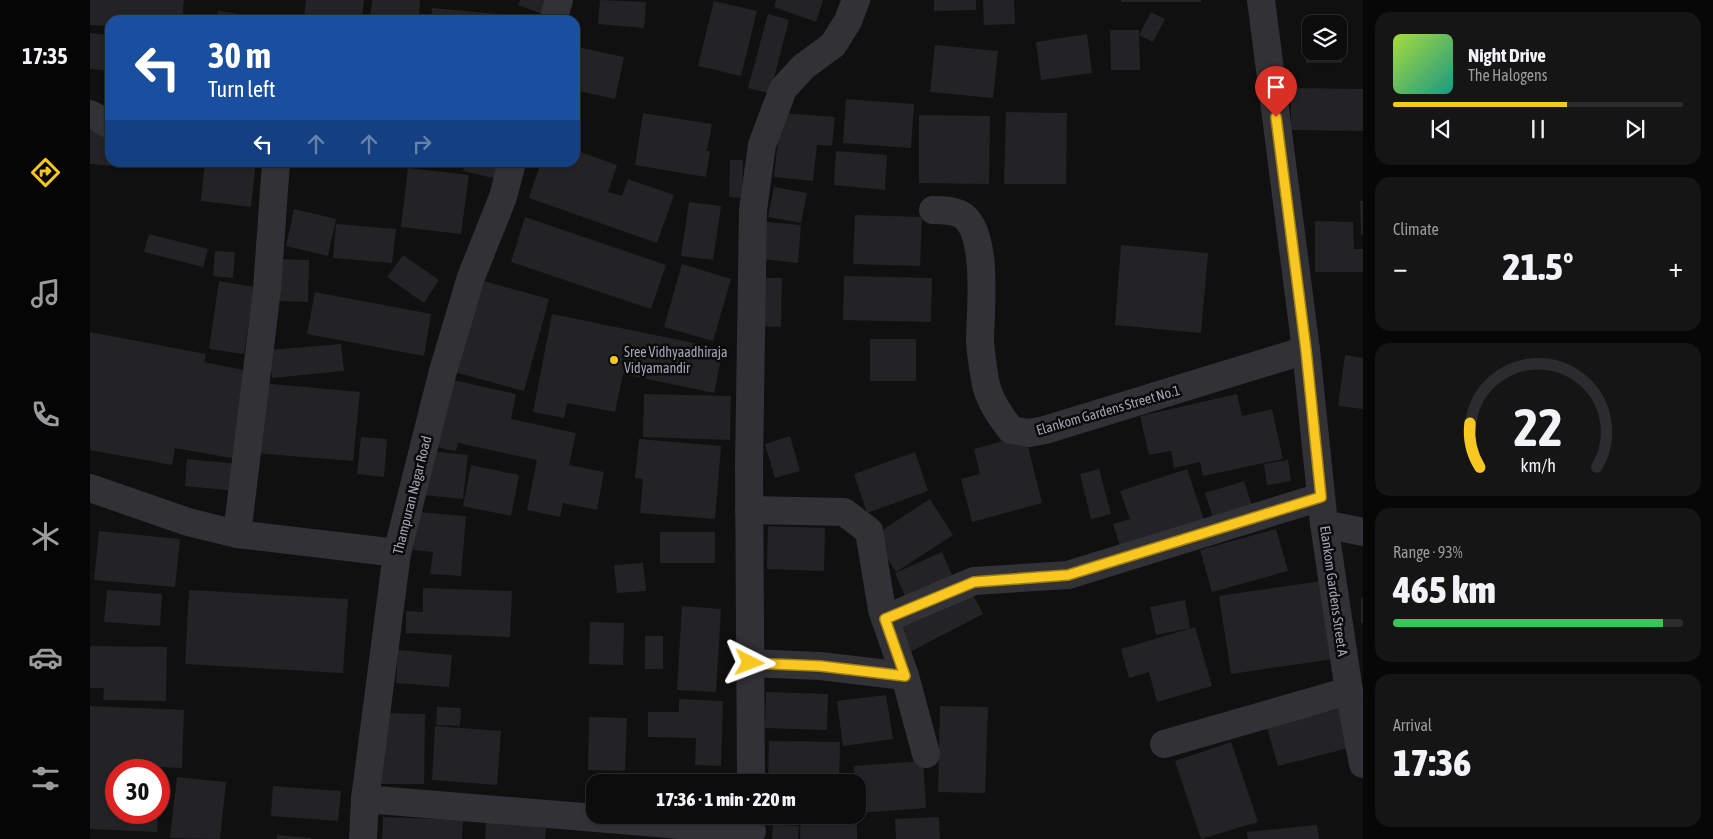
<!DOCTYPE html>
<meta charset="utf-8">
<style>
body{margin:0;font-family:"Asap Condensed",sans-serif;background:#151516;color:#f1f3f6;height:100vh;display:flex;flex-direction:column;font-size:19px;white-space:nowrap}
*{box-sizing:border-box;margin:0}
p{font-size:16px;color:#9a9b9d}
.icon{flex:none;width:28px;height:28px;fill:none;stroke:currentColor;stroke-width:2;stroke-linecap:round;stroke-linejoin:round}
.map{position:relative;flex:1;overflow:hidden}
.sheet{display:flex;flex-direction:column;gap:12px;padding:12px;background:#070707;width:350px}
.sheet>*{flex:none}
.top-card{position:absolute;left:15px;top:15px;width:475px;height:152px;border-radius:15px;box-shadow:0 1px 4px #0004,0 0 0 1px #2c2c2e;background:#1a4fa0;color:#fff;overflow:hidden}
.tools{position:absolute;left:1212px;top:15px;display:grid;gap:10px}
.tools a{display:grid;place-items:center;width:45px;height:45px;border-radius:10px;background:#0c0c0d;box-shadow:0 1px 4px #0004,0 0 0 1px #2c2c2e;font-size:25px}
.speed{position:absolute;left:15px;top:759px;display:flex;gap:10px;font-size:25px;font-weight:700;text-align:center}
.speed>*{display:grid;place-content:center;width:65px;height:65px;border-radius:50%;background:#0c0c0d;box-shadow:0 1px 4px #0004,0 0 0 1px #2c2c2e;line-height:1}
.speed .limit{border:8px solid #d22;background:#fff;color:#111}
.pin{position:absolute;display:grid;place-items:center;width:42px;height:42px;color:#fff;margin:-51px -21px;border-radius:50% 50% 50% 0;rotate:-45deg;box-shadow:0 0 5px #0007}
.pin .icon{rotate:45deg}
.me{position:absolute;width:55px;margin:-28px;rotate:93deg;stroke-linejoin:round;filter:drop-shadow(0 0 4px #0008)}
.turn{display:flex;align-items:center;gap:18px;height:105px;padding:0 20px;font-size:22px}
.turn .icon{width:65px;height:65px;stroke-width:2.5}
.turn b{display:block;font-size:35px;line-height:42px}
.lanes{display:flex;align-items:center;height:48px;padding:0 20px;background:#0003;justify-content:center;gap:25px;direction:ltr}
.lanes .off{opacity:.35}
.big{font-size:38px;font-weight:800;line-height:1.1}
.sheet .card{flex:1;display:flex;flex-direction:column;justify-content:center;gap:8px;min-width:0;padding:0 18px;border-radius:15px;background:#151516}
.sheet .dial{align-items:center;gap:0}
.dial svg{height:130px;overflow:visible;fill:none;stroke:#2c2c2e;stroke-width:7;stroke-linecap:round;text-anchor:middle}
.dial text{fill:#f1f3f6;stroke:none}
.song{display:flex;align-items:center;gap:15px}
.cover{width:60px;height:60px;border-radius:8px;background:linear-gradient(135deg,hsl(80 70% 55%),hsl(170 70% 35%))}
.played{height:5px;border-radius:2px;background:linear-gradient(90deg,#f8c720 60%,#2c2c2e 60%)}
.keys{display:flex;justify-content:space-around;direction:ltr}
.heat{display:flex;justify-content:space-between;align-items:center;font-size:28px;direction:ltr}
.charge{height:8px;border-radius:4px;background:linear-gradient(90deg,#34c759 93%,#2c2c2e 0)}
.trip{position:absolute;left:496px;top:774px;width:280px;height:50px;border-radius:15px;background:#0c0c0d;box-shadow:0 1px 4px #0004,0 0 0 1px #2c2c2e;font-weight:800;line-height:50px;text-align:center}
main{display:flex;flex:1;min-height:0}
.tabs{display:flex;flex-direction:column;width:90px;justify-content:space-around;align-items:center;background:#050505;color:#9a9b9d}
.tabs .icon{width:35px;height:35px}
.tabs .current{color:#f8c720}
.tabs b{font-size:22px;color:#f1f3f6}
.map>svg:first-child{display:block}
.building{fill:#232325;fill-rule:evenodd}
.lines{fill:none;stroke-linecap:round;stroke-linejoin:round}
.minor{stroke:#313136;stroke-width:28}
.route-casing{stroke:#a18115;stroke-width:12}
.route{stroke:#f8c720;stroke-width:9}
.poi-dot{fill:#f8c720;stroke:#0b0b0c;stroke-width:2}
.labels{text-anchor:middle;stroke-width:5;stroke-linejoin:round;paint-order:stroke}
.poi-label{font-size:14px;fill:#a0a4b3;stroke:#0b0b0c;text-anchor:start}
.street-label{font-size:14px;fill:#a0a4b3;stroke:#0b0b0c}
</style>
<main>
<nav class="tabs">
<b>17:35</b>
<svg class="icon current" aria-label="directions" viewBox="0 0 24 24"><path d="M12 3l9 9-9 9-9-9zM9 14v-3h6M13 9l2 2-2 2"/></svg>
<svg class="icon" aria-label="music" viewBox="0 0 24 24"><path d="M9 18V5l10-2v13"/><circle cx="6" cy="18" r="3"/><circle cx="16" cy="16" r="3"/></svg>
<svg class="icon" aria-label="phone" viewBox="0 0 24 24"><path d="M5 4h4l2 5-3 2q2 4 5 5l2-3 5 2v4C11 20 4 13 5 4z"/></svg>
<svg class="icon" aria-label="climate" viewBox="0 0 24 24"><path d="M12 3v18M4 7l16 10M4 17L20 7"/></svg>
<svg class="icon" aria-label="car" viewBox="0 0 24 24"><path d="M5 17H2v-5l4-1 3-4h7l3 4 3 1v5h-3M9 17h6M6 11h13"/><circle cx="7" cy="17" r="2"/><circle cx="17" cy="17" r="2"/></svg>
<svg class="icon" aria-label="filters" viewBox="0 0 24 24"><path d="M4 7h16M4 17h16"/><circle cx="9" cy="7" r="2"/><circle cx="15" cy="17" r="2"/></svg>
</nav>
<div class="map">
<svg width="1273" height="839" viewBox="0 0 1273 839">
<rect width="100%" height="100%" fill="#101011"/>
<g class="building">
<polygon points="0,0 94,0 92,20 20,20 20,26 0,25"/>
<polygon points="216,0 274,0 272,20 214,20"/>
<polygon points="282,0 330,0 329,20 280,20"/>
<polygon points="430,0 458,0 452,14 428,5"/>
<polygon points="510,0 556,2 554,28 508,24"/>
<polygon points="686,0 733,0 726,22 684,7"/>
<polygon points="844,0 886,0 886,10 844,11"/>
<polygon points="893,0 924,0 925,24 894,25"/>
<rect x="1031" y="0" width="80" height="2"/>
<polygon points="624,1 667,11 651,76 608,66"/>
<polygon points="342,8 442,17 442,20 341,20"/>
<polygon points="128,11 184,19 184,20 127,20"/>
<polygon points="1061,12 1075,19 1063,42 1049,35"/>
<polygon points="678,14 699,20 680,93 658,88"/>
<path d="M1216 18 1252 19V63H1216ZM1221 24H1249V51H1221Z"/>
<polygon points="1020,30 1049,30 1050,70 1021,70"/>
<polygon points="0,33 20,35 20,71 0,69"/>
<polygon points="997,34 1002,73 951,80 946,42"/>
<polygon points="845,45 908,51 903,98 840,92"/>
<polygon points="487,47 534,57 525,99 485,90"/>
<polygon points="1201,88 1273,89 1273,131 1201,130"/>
<polygon points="756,99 824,104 821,148 753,143"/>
<polygon points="916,112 977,113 976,184 914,184"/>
<polygon points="553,113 622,124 617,151 620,151 616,177 545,165"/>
<polygon points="691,113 745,117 742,146 727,145 723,181 684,177"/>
<polygon points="829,115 900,116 899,184 829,183"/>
<polygon points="0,131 20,133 21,166 0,164"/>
<polygon points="485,150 527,165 518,192 532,196 538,179 584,195 567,243 439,198 451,162 485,162"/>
<polygon points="746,151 797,155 795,190 744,185"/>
<polygon points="640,160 653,160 652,198 639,197"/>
<polygon points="115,162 166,162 161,207 111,201"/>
<polygon points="375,162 412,162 407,179 373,171"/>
<polygon points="318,168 379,175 371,234 311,227"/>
<polygon points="684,187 717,193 711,223 678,217"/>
<polygon points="1270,201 1273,201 1273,235 1271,235"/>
<polygon points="599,202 631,206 623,260 591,256"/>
<polygon points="204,209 246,219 238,256 196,246"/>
<polygon points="765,215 832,217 830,266 763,264"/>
<polygon points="435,217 576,265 561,309 421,262"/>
<polygon points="1225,221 1263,222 1264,249 1273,249 1273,272 1225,272"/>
<polygon points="676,222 711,225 708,263 673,259"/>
<polygon points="246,224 306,229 302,263 243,258"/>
<polygon points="59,234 118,249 113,267 54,252"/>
<polygon points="1031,245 1118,253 1111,333 1025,325"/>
<polygon points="125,251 145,252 143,278 123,276"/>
<polygon points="313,255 349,280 334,303 297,277"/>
<polygon points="191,259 219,260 218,302 190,301"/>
<polygon points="592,264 641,279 623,341 574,327"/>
<polygon points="754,276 842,278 841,322 753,320"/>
<polygon points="665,278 692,278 691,327 664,326"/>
<polygon points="386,279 459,299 434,391 361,371"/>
<polygon points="129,281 164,287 154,354 119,349"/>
<polygon points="225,292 341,314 334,356 217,334"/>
<polygon points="462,314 633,349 624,393 533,374 525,412 477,403 474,418 443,412"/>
<polygon points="0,332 116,354 114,362 163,372 147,459 85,448 82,465 0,450"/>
<rect x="780" y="339" width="46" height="42"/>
<polygon points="251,344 254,371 182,378 179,350"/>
<polygon points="1255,355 1273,358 1273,409 1248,406"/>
<polygon points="354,378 426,394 421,419 486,433 479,465 514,472 507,510 473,503 470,517 437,510 447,460 368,443 366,451 340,446"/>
<polygon points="170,383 270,392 263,461 164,453"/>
<polygon points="554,394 641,396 640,440 553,437"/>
<polygon points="1147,394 1152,416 1182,409 1193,459 1113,476 1110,462 1084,468 1081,451 1059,455 1050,416"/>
<polygon points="935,435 952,503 882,522 871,479 890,474 884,449"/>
<polygon points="700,436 710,471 685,478 675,444"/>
<polygon points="271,437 297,439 294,477 267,474"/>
<polygon points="549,439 631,446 625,519 550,513 553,479 545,478"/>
<polygon points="338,451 378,455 373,499 334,495"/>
<polygon points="825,452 838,491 777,513 764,474"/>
<polygon points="97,459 149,464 146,491 95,486"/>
<polygon points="1198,460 1201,481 1177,485 1174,464"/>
<polygon points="381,465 429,475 421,516 373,506"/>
<polygon points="1009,469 1021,514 1001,519 990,474"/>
<polygon points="1097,469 1117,529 1033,556 1023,524 1040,519 1030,491"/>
<polygon points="1154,481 1164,512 1125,525 1115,493"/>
<polygon points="840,499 863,535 806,572 783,536"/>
<polygon points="326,512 376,516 371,576 340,574 343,552 323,550"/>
<polygon points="678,526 735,528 734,571 677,569"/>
<polygon points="1186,529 1198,571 1122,592 1110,550"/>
<polygon points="9,531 90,539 85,587 4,580"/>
<rect x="570" y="532" width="55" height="31"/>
<polygon points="852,552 865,582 818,603 805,573"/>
<polygon points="553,563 556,591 527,593 524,565"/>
<polygon points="1232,581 1244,659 1141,674 1129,596"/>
<polygon points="333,588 422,591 420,637 316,633 316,611 333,612"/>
<polygon points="880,589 893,614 818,653 805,628"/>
<polygon points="17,590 72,594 70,626 14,622"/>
<polygon points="99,590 258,599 253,673 95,664"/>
<rect x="1271" y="598" width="2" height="25"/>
<polygon points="1095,600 1100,628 1066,635 1060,607"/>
<polygon points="592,606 631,609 626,692 587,690"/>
<polygon points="500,622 534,623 533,665 499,664"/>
<polygon points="1105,627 1122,686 1067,702 1059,672 1039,678 1031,649"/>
<rect x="555" y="636" width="18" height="33"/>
<polygon points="0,646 77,647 76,701 13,700 14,688 0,688"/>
<polygon points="308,650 362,655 359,687 306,683"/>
<polygon points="676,692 738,694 737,730 675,728"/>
<polygon points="796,695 803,739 753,746 747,701"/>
<polygon points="589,699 633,701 631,766 605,765 606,738 558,737 558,712 589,712"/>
<polygon points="0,706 94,710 92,768 71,767 70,778 69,770 26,770 26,812 68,812 67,832 0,829"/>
<polygon points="850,706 898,707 895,793 848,792"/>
<polygon points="347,707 371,708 370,726 346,725"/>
<polygon points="1249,709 1259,748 1188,766 1177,727"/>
<polygon points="290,713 335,714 334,784 289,784"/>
<polygon points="499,717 537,718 535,771 498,770"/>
<polygon points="345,726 411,731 407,785 342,780"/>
<polygon points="679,741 750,742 749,782 678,782"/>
<polygon points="1141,742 1168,822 1111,839 1085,761"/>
<polygon points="833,761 836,808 768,813 768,782 765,782 764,766"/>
<polygon points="87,777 136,782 130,839 80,838"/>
<polygon points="574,780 590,781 589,782 574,782"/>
<polygon points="183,786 251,791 248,821 181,816"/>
<polygon points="711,815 747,815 747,822 767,823 767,839 710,839"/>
<polygon points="293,817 373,820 372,839 292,839"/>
<polygon points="849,817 850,839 806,839 805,819"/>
<polygon points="396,822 456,828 455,839 395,839"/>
<polygon points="683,824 709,826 708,839 682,839"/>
<polygon points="1227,825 1229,839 1158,839 1157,832"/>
<polygon points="187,835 221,838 221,839 187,839"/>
</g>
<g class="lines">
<g class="minor">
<polyline points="1171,0 1216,350 1234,524 1259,691 1273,764"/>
<polyline points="463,20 469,0"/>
<polyline points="0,114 20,125"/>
<path d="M843 210C852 210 861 210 870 214 900 229 890 313 890 342 891 354 893 368 895 380 898 399 910 416 921 430L939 433 955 430 1216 350"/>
<polyline points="0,488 98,522 147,534 307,553"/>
<polyline points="659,510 754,512 779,531 792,610 815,676 836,754"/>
<polyline points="1234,524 1273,532"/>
<polyline points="147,534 177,289 186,162"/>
<polyline points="795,619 884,581 978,575 1231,497"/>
<polyline points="660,663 730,666 815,676"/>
<polyline points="1074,744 1259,691"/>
<polyline points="661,782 659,465 663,210 672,145 693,89 713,67 743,45 758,21 766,0"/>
<polyline points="275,799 662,831"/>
<polyline points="273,839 275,799 307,553 353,371 381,277 413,197 422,162"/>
</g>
</g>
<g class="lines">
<g class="route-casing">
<polyline id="route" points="660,663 730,666 815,676 795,619 884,582 978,575 1231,497 1216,350 1186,117"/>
</g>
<use href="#route" class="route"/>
</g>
<circle class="poi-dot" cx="524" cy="360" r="5"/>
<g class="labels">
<g class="poi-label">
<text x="534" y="357">Sree Vidhyaadhiraja<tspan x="534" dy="16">Vidyamandir</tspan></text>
</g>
<g class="street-label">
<text transform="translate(1018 410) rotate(-16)" y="5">Elankom Gardens Street No.1</text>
<text transform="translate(322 495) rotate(-76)" y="5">Thampuran Nagar Road</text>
<text transform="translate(1244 591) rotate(82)" y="5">Elankom Gardens Street A</text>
</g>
</g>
</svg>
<div class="tools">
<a><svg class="icon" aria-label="layers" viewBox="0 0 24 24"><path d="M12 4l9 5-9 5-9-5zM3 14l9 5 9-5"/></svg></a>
</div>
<div class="speed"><div class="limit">30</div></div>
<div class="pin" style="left:1186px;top:117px;background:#d93025"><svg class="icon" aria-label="arrive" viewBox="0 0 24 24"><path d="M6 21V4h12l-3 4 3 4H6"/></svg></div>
<svg class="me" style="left:660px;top:663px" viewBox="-20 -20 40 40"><path d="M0-17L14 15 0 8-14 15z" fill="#f8c720" stroke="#fff" stroke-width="4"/></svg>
<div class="trip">17:36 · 1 min · 220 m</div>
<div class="top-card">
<div class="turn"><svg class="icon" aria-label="left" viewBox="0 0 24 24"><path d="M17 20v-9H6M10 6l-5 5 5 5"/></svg><div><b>30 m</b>Turn left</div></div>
<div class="lanes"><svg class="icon" aria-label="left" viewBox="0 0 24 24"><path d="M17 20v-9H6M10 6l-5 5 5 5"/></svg><svg class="icon off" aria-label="ahead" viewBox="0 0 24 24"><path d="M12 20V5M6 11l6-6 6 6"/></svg><svg class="icon off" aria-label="ahead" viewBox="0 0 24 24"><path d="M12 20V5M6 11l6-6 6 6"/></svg><svg class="icon off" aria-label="right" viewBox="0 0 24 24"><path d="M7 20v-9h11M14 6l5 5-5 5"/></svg></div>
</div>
</div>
<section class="sheet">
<div class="card">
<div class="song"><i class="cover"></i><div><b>Night Drive</b><p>The Halogens</p></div></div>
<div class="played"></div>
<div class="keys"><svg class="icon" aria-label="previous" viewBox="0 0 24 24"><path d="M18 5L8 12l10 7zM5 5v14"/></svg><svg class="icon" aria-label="pause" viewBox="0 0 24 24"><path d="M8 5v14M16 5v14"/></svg><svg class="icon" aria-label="next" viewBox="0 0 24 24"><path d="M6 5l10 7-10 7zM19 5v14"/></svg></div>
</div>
<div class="card"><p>Climate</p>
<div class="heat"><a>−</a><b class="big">21.5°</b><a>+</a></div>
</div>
<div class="card dial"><svg viewBox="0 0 100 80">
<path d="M14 69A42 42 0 1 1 86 69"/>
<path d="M14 69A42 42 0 0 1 8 42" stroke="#f8c720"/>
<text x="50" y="56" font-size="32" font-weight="700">22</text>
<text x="50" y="72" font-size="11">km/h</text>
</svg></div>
<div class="card"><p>Range · 93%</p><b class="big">465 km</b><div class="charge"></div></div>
<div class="card"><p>Arrival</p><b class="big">17:36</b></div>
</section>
</main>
